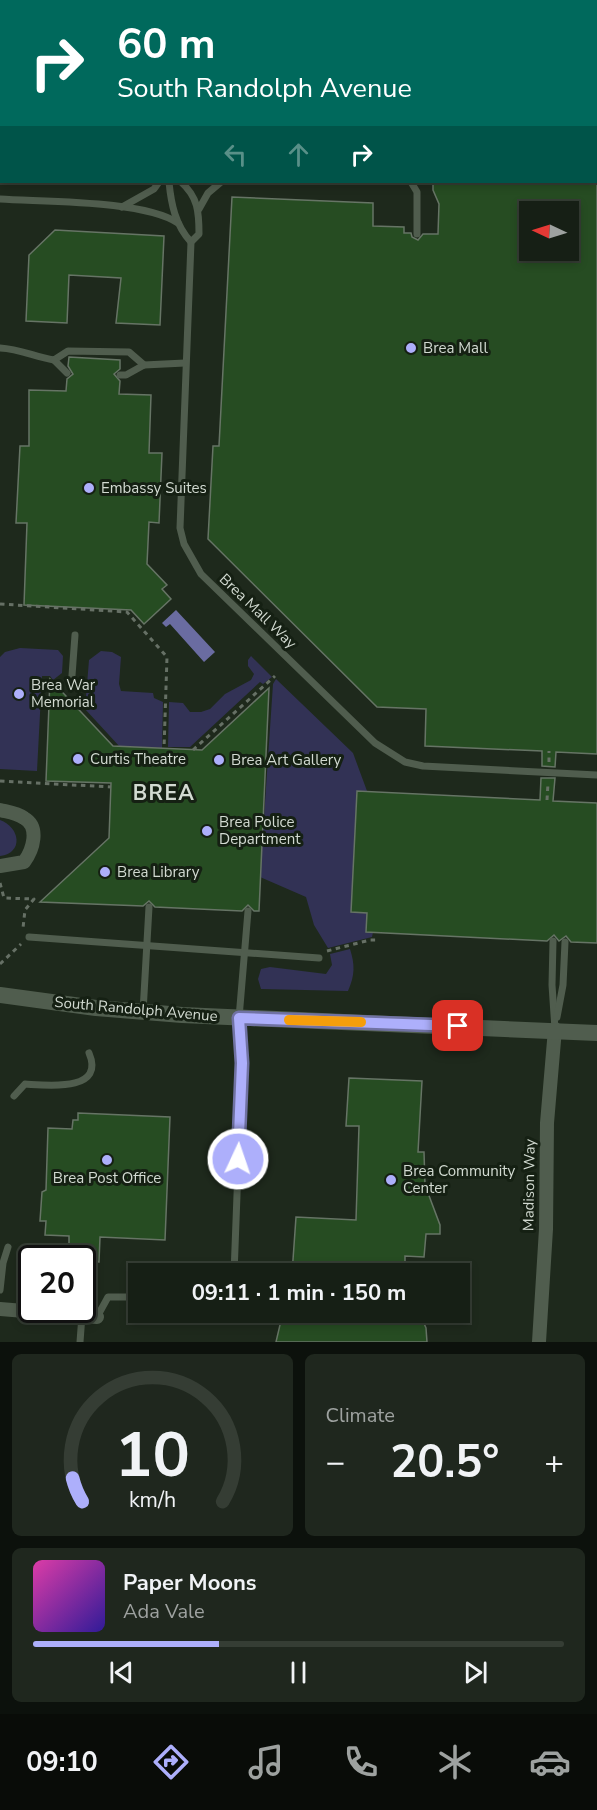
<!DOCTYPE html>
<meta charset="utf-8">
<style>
body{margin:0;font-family:"Nunito Sans",sans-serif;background:#1f271e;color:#f1f3f6;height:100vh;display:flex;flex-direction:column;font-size:22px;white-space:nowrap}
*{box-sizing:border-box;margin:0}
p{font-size:20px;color:#9ea2a0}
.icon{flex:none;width:33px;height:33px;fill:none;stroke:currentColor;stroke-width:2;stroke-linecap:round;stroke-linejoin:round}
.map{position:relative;height:1342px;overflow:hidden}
.sheet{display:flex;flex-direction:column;gap:12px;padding:12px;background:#0c110c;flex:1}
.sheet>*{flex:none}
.hud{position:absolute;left:0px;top:0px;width:597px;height:183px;box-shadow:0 3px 9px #0003,0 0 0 2px #353d34;background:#00695c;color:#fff;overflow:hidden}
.needle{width:39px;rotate:274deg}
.buttons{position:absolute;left:519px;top:201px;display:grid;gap:12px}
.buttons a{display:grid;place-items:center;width:60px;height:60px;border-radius:0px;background:#161f15;box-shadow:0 3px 9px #0003,0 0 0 2px #353d34;font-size:30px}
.speed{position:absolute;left:18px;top:1245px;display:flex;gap:12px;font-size:30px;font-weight:700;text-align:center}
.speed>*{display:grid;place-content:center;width:78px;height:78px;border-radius:50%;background:#161f15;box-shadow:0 3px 9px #0003,0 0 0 2px #353d34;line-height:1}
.speed .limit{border:3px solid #111;border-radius:9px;background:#fff;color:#111}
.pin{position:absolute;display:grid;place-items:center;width:51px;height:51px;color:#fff;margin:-26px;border-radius:12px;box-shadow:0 3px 9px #0006}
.me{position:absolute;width:66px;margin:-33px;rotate:3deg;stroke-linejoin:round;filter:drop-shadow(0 0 4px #0008)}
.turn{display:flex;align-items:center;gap:21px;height:126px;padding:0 18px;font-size:27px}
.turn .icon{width:78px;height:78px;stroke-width:2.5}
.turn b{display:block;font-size:42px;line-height:51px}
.lanes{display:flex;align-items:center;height:57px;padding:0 18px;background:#0003;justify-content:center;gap:30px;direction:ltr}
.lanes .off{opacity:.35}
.big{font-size:45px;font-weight:700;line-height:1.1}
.sheet .widget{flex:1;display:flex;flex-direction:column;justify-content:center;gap:9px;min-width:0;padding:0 21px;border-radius:9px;background:#1f271e}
.sheet .dial{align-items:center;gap:0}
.dial svg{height:156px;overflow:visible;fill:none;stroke:#353d34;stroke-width:7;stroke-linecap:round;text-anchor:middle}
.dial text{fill:#f1f3f6;stroke:none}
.song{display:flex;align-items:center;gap:18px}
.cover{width:72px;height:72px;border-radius:9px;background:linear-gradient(135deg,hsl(320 70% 55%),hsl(250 70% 35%))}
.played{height:6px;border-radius:3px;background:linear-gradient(90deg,#adaffb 35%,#353d34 35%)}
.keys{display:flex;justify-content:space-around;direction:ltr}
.heat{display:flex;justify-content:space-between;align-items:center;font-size:33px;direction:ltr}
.sheet .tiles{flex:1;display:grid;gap:12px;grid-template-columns:1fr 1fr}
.widget:last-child{grid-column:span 2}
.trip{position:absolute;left:128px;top:1263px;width:342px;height:60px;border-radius:0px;background:#161f15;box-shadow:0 3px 9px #0003,0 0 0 2px #353d34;font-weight:700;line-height:60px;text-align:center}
.tabs{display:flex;height:96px;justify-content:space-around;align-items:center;background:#090c08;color:#9ea2a0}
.tabs .icon{width:42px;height:42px}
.tabs .selected{color:#adaffb}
.tabs b{font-size:27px;color:#f1f3f6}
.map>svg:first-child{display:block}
.green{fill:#323255}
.water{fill:#6a6ca1}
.building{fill:#264c22;stroke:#667465;stroke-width:1.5;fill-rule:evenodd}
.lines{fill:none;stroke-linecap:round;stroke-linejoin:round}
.path{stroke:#667065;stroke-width:3;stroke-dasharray:4.5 4.5;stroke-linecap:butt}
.service{stroke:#505d4e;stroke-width:7}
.minor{stroke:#505d4e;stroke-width:14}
.tertiary{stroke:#505d4e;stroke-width:16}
.route-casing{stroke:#7072a3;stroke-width:15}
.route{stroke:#adaffb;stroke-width:10}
.slow{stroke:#f59e0b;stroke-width:10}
.poi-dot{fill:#adaffb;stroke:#152013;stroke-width:2}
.labels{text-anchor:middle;stroke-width:6;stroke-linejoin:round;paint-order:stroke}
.poi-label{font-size:15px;fill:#d2dad1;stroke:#152013;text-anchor:start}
.street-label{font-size:15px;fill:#d2dad1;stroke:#152013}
.district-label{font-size:21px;font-weight:bold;letter-spacing:1.5px;fill:#d2dad1;stroke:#152013}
</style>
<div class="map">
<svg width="597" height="1342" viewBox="0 0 597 1342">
<rect width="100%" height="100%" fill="#1e291c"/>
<g class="green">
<polygon points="20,648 58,650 63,656 62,673 53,680 50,676 42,676 37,771 0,769 0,657 5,652"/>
<polygon points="101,651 112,652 121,657 119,684 121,691 153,693 154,698 163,702 162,748 120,747 85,709 89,660"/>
<polygon points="251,656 272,677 263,684 260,682 190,747 168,747 169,702 183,703 190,712 201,712 210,709 225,694 251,680 254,674 248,666 248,660"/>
<polygon points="276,679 353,753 367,791 357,791 351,912 367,913 366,932 373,932 372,937 328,948 314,925 306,897 260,877 273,684"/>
<path d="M0 820C20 827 24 853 0 856Z"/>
<path d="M350 949C355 965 355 975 348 991L261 989 258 979 261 969 270 967 326 974 332 965 330 954Z"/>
</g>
<polygon class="water" points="176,610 215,652 204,662 170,624 166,627 162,623"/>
<g class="building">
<path d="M433 182H597V754L556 752 555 767 542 766V751L425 746 426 709 377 707 208 539 213 446H219L232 197 373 203V226L404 227V233H411L412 237 418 240 423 234H438L439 204 433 190ZM530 212H568V250H530Z"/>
<polygon points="55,230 164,236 160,325 116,323 121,278 69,275 67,323 26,321 29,255"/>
<polygon points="69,357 120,360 120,369 114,374 120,381 119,394 151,395 149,453 162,453 159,523 149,522 147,564 167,585 162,589 171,599 144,624 131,610 24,605 27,523 16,523 20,446 29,446 29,390 66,391 67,379 73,374 68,366"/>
<polygon points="50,679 113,746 202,750 269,688 259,911 254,911 248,905 242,911 155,907 149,901 143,906 40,902 109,838 111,783 46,781"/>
<polygon points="541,778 555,778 553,801 597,803 597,943 571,942 566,936 559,941 554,935 547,941 366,932 367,913 351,912 357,791 540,800"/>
<polygon points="349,1078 422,1081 418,1152 424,1152 425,1185 440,1225 440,1234 426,1234 424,1257 405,1256 405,1274 292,1274 296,1217 356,1220 359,1126 346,1126"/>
<polygon points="78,1113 170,1117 165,1240 100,1237 99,1262 82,1261 82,1258 69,1258 69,1236 45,1235 46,1221 40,1221 42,1192 46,1190 48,1128 72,1129 73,1120 78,1120"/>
<polygon points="283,1312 419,1312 426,1328 427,1342 276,1342"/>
</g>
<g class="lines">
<g class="path">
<polyline points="0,604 127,612 167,657 164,749"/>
<polyline points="193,750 275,676"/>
<polyline points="549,762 549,751"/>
<polyline points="0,781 111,787"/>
<polyline points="547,800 548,783"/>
<polyline points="0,883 4,898 34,899 25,910 23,928"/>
<polyline points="327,951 370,940 377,940"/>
<polyline points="0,964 21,944"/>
</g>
<g class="service">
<polyline points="335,0 336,2"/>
<polyline points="59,2 59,0"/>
<polyline points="0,170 2,170"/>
<path d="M169 182C171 203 175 225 191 242"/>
<path d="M181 182C198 197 199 212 199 234L191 242 180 528 184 544 201 574 375 743 405 762 423 766 597 775"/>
<polyline points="411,182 417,192 417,234"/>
<path d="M0 199C45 202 143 200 178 223"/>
<polyline points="122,207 154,189 159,182"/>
<polyline points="199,209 208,193 221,182"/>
<path d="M0 348C20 349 35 357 54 360L68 351 129 352 144 365"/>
<polyline points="54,360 67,373"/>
<polyline points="120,375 126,375 144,365 185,363"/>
<polyline points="71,689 75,635"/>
<polyline points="29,937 319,958"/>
<polyline points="553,941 552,985 555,1029"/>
<polyline points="143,1012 149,907"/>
<polyline points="557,1017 563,985 565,942"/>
<path d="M14 1096 25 1084C45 1085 106 1093 89 1053"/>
<polyline points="234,1274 242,1063 239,1018 248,911"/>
<polyline points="0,1290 3,1263 8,1247"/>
<polyline points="97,1317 108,1297 138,1297"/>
<polyline points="80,1342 82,1315"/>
</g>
<g class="minor">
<path d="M0 810C8 812 17 813 24 818 40 827 33 850 24 862L0 866"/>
<polyline points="0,1309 97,1317"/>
<polyline points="539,1342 546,1229 547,1123 555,1029"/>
</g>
<g class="tertiary">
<polyline points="2,2 2,0"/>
<polyline points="0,59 2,20"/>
<polyline points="0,995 96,1008 182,1015 597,1033"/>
</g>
</g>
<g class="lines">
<g class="route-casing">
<polyline id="route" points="238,1159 242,1063 239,1018 458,1026"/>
</g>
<use href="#route" class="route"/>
<polyline class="slow" points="289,1020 361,1022"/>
</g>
<g class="poi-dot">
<circle cx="411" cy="348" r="6"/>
<circle cx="89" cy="488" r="6"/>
<circle cx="19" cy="694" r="6"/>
<circle cx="78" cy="759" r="6"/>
<circle cx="219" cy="760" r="6"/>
<circle cx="207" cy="831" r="6"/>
<circle cx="105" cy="872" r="6"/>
<circle cx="107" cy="1160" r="6"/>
<circle cx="391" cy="1180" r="6"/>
</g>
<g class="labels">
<g class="poi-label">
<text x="423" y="353">Brea Mall</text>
<text x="101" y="493">Embassy Suites</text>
<text x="31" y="690">Brea War<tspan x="31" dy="17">Memorial</tspan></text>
<text x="90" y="764">Curtis Theatre</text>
<text x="231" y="765">Brea Art Gallery</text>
<text x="219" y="827">Brea Police<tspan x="219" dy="17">Department</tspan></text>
<text x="117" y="877">Brea Library</text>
<text x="403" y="1176">Brea Community<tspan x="403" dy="17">Center</tspan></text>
<text x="107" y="1183" text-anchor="middle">Brea Post Office</text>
</g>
<g class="street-label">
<text transform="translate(258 611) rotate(44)" y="5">Brea Mall Way</text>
<text transform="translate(136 1009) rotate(5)" y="5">South Randolph Avenue</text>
<text transform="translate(529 1185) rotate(-89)" y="5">Madison Way</text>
</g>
<g class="district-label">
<text x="164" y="800">BREA</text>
</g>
</g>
</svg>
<div class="buttons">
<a><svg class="needle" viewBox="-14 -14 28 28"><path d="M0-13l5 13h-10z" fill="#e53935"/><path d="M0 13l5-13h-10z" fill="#9ea2a0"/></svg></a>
</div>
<div class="speed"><div class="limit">20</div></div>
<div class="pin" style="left:458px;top:1026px;background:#d93025"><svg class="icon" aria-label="arrive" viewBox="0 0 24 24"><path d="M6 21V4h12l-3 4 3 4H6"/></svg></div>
<svg class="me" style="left:238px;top:1159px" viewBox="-20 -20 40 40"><circle r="17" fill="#adaffb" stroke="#fff" stroke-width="3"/><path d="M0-11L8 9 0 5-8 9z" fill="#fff"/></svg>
<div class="trip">09:11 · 1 min · 150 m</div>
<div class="hud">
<div class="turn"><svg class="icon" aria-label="right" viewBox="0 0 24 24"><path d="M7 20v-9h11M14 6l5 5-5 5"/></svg><div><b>60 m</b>South Randolph Avenue</div></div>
<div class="lanes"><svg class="icon off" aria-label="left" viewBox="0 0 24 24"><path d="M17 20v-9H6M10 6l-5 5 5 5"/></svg><svg class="icon off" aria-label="ahead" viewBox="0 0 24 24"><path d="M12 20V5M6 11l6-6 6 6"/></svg><svg class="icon" aria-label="right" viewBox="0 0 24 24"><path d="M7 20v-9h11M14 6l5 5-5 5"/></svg></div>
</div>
</div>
<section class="sheet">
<div class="tiles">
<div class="widget dial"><svg viewBox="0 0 100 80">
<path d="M14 69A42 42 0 1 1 86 69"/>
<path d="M14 69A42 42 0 0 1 9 57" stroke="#adaffb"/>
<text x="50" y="56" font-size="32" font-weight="700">10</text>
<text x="50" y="72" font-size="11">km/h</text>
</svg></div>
<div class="widget"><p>Climate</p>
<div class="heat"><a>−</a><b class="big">20.5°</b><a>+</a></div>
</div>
<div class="widget">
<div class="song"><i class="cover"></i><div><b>Paper Moons</b><p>Ada Vale</p></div></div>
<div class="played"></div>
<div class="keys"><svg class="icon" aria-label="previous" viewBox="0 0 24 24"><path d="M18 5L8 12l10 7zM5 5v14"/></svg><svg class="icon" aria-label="pause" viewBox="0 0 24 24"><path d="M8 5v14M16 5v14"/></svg><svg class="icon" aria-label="next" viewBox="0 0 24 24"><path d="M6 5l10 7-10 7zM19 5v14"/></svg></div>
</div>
</div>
</section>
<nav class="tabs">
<b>09:10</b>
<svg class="icon selected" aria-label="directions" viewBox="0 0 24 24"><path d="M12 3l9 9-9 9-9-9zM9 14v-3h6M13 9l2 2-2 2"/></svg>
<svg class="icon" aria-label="music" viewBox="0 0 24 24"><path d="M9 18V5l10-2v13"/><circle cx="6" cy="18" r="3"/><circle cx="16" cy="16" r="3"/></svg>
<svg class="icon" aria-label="phone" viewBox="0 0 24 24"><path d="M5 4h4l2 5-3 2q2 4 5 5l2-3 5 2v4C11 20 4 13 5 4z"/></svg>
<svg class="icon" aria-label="climate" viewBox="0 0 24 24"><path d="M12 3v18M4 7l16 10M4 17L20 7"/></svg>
<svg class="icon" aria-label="car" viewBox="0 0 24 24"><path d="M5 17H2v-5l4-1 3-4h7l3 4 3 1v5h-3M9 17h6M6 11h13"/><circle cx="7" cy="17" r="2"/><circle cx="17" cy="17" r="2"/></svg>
</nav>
